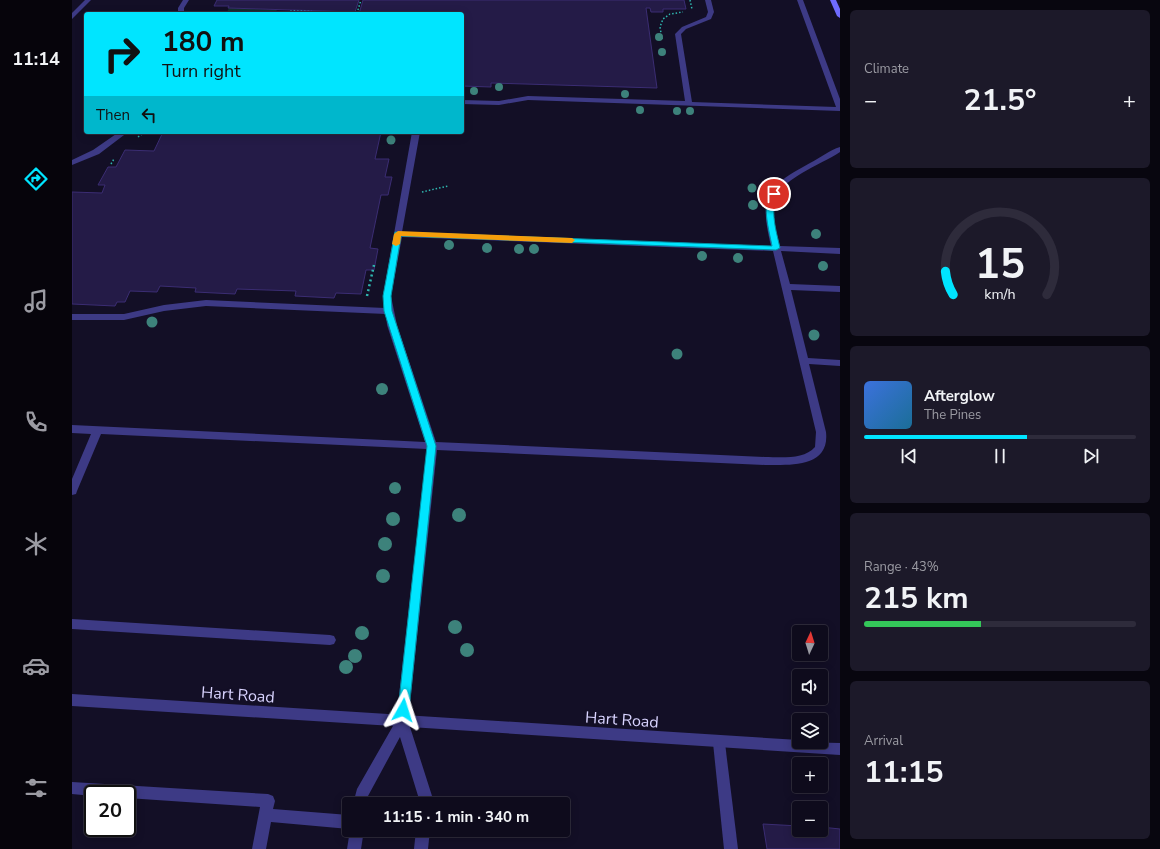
<!DOCTYPE html>
<meta charset="utf-8">
<style>
body{margin:0;font-family:"Nunito Sans",sans-serif;background:#1c1929;color:#f1f3f6;height:100vh;display:flex;flex-direction:column;font-size:15px;white-space:nowrap}
*{box-sizing:border-box;margin:0}
p{font-size:13px;color:#9b9ba3}
.icon{flex:none;width:22px;height:22px;fill:none;stroke:currentColor;stroke-width:2;stroke-linecap:round;stroke-linejoin:round}
.map{position:relative;flex:1;overflow:hidden}
.drawer{display:flex;flex-direction:column;gap:10px;padding:10px;background:#08060f;width:320px}
.drawer>*{flex:none}
.hud{position:absolute;left:12px;top:12px;width:380px;height:122px;border-radius:4px;box-shadow:0 2px 10px #0003,0 0 0 1px #2e2b3b;background:#00e5ff;color:#111;overflow:hidden}
.needle{width:26px;rotate:4deg}
.tools{position:absolute;left:720px;top:625px;display:grid;gap:8px}
.tools a{display:grid;place-items:center;width:36px;height:36px;border-radius:4px;background:#0e0b1c;box-shadow:0 2px 10px #0003,0 0 0 1px #2e2b3b;font-size:20px}
.speed{position:absolute;left:12px;top:785px;display:flex;gap:8px;font-size:20px;font-weight:700;text-align:center}
.speed>*{display:grid;place-content:center;width:52px;height:52px;border-radius:50%;background:#0e0b1c;box-shadow:0 2px 10px #0003,0 0 0 1px #2e2b3b;line-height:1}
.speed .limit{border:2px solid #111;border-radius:6px;background:#fff;color:#111}
.pin{position:absolute;display:grid;place-items:center;width:34px;height:34px;color:#fff;margin:-17px;border:2px solid #fff;border-radius:50%;box-shadow:0 1px 4px #0007}
.me{position:absolute;width:44px;margin:-22px;rotate:6deg;stroke-linejoin:round;filter:drop-shadow(0 0 3px #0008)}
.turn{display:flex;align-items:center;gap:14px;height:84px;padding:0 12px;font-size:18px}
.turn .icon{width:52px;height:52px;stroke-width:2.5}
.turn b{display:block;font-size:28px;line-height:34px}
.then{display:flex;align-items:center;height:38px;padding:0 12px;background:#0003;gap:8px;font-size:15px}
.big{font-size:30px;font-weight:700;line-height:1.1}
.drawer .tile{flex:1;display:flex;flex-direction:column;justify-content:center;gap:6px;min-width:0;padding:0 14px;border-radius:6px;background:#1c1929}
.drawer .dial{align-items:center;gap:0}
.dial svg{height:104px;overflow:visible;fill:none;stroke:#2e2b3b;stroke-width:7;stroke-linecap:round;text-anchor:middle}
.dial text{fill:#f1f3f6;stroke:none}
.song{display:flex;align-items:center;gap:12px}
.cover{width:48px;height:48px;border-radius:6px;background:linear-gradient(135deg,hsl(220 70% 55%),hsl(200 70% 35%))}
.played{height:4px;border-radius:2px;background:linear-gradient(90deg,#00e5ff 60%,#2e2b3b 60%)}
.keys{display:flex;justify-content:space-around;direction:ltr}
.heat{display:flex;justify-content:space-between;align-items:center;font-size:22px;direction:ltr}
.charge{height:6px;border-radius:3px;background:linear-gradient(90deg,#34c759 43%,#2e2b3b 0)}
.trip{position:absolute;left:270px;top:797px;width:228px;height:40px;border-radius:4px;background:#0e0b1c;box-shadow:0 2px 10px #0003,0 0 0 1px #2e2b3b;font-weight:700;line-height:40px;text-align:center}
main{display:flex;flex:1;min-height:0}
.tabs{display:flex;flex-direction:column;width:72px;justify-content:space-around;align-items:center;background:#06040b;color:#9b9ba3}
.tabs .icon{width:28px;height:28px}
.tabs .active{color:#00e5ff}
.tabs b{font-size:18px;color:#f1f3f6}
.map>svg:first-child{display:block}
.green{fill:#12302f}
.building{fill:#241b47;stroke:#3b2d73}
.lines{fill:none;stroke-linecap:round;stroke-linejoin:round}
.path-far1{stroke:#2fb8b0;stroke-width:1.5;stroke-dasharray:1.5 2;stroke-linecap:butt}
.path{stroke:#2fb8b0;stroke-width:2.5;stroke-dasharray:2 3;stroke-linecap:butt}
.service{fill:#3d3a85;fill-rule:evenodd}
.minor{fill:#3d3a85;fill-rule:evenodd}
.secondary{fill:#6f6bff;fill-rule:evenodd}
.tree{fill:#3d827b}
.route{fill:#00e5ff;stroke:#0095a6}
.slow{fill:#f59e0b}
.labels{text-anchor:middle;stroke-width:4;stroke-linejoin:round;paint-order:stroke}
.near-street-label{font-size:16px;fill:#d9d4ff;stroke:#130f26}
</style>
<main>
<nav class="tabs">
<b>11:14</b>
<svg class="icon active" aria-label="directions" viewBox="0 0 24 24"><path d="M12 3l9 9-9 9-9-9zM9 14v-3h6M13 9l2 2-2 2"/></svg>
<svg class="icon" aria-label="music" viewBox="0 0 24 24"><path d="M9 18V5l10-2v13"/><circle cx="6" cy="18" r="3"/><circle cx="16" cy="16" r="3"/></svg>
<svg class="icon" aria-label="phone" viewBox="0 0 24 24"><path d="M5 4h4l2 5-3 2q2 4 5 5l2-3 5 2v4C11 20 4 13 5 4z"/></svg>
<svg class="icon" aria-label="climate" viewBox="0 0 24 24"><path d="M12 3v18M4 7l16 10M4 17L20 7"/></svg>
<svg class="icon" aria-label="car" viewBox="0 0 24 24"><path d="M5 17H2v-5l4-1 3-4h7l3 4 3 1v5h-3M9 17h6M6 11h13"/><circle cx="7" cy="17" r="2"/><circle cx="17" cy="17" r="2"/></svg>
<svg class="icon" aria-label="filters" viewBox="0 0 24 24"><path d="M4 7h16M4 17h16"/><circle cx="9" cy="7" r="2"/><circle cx="15" cy="17" r="2"/></svg>
</nav>
<div class="map">
<svg width="768" height="849" viewBox="0 0 768 849">
<rect width="100%" height="100%" fill="#130f26"/>
<polygon class="green" points="157,8 205,10 203,13 197,14 154,14"/>
<g class="building">
<polygon points="145,0 287,0 283,12 156,8 157,6 142,6"/>
<polygon points="291,0 612,0 614,9 591,9 591,12 579,12 578,8 574,8 585,88 419,83 419,87 390,86 390,14 287,14"/>
<polygon points="230,12 287,14 229,14"/>
<polygon points="91,132 309,132 303,159 317,159 313,177 320,177 316,195 309,195 298,248 306,249 302,270 294,270 289,294 264,293 262,298 223,296 224,291 165,289 163,294 123,292 124,288 88,286 85,292 58,291 53,302 45,302 43,306 0,304 0,192 30,193 33,185 26,185 36,167 44,167 53,150 82,151"/>
<polygon points="691,824 727,826 727,830 749,830 749,827 768,829 768,849 695,849"/>
</g>
<g class="lines">
<g class="path-far1">
<polyline points="618,0 620,9"/>
<polyline points="208,14 220,11 285,13 289,0"/>
<polyline points="590,39 588,27 591,19 598,14 611,12"/>
<polyline points="66,137 73,132"/>
<polyline points="39,164 42,159"/>
<polyline points="350,192 376,186"/>
</g>
<polyline class="path" points="295,296 302,265"/>
<g class="service">
<polygon points="111,0 117,0 112,8 112,14 106,14 106,8"/>
<polygon points="633,0 639,0 642,12 639,19 614,29 609,34 620,102 764,107 725,0 731,0 768,99 768,111 456,100 427,105 390,104 390,100 427,101 456,96 613,101 603,34 610,27 634,17 636,12"/>
<polygon points="47,132 56,132 27,154 0,165 0,160 21,150"/>
<path d="M340 132H348L330 232 699 246C687 196 694 187 738 163 748 158 758 150 768 147V152C749 165 706 179 701 204 699 217 704 233 708 246L768 248V254L709 251 718 284 768 286V292L719 290 736 358 768 360V366L737 364 754 432C758 468 718 465 693 465L365 450 336 722 335 726 330 728 325 726 324 722 355 449 29 434 5 491 4 494 0 495V479L19 434 0 433V425L353 442 315 325 314 314 134 306 92 311 52 320H0V314H52L92 305 134 300 313 308 311 296ZM330 237 701 251 744 432 743 447C732 460 708 457 693 457L364 442 325 325 319 296Z"/>
<polygon points="0,619 258,635 262,636 264,640 262,644 258,645 0,629"/>
<polygon points="647,737 652,739 653,743 666,849 652,849 641,743 642,739"/>
<polygon points="0,782 196,794 201,796 203,801 201,809 277,815 277,829 199,822 194,849 180,849 188,807 55,798 55,794 21,794 21,796 0,794"/>
</g>
<g class="minor">
<polygon points="13,0 19,0 0,19 0,13"/>
<polygon points="0,694 727,740 727,742 768,743 768,755 338,727 361,799 361,804 347,804 347,799 328,737 296,796 295,804 281,804 285,789 321,726 0,706"/>
<polygon points="278,830 292,830 289,849 275,849"/>
<polygon points="344,830 358,830 356,849 342,849"/>
</g>
<polygon class="secondary" points="758,0 764,0 768,9 768,18 765,16"/>
</g>
<g class="tree">
<circle cx="587" cy="37" r="4"/>
<circle cx="590" cy="52" r="4"/>
<circle cx="427" cy="87" r="4"/>
<circle cx="402" cy="91" r="4"/>
<circle cx="553" cy="94" r="4"/>
<circle cx="568" cy="110" r="4"/>
<circle cx="605" cy="111" r="4"/>
<circle cx="618" cy="111" r="4"/>
<circle cx="319" cy="140" r="4.5"/>
<circle cx="680" cy="188" r="4.5"/>
<circle cx="681" cy="205" r="5"/>
<circle cx="744" cy="234" r="5"/>
<circle cx="377" cy="245" r="5"/>
<circle cx="415" cy="248" r="5"/>
<circle cx="447" cy="249" r="5"/>
<circle cx="462" cy="249" r="5"/>
<circle cx="630" cy="256" r="5"/>
<circle cx="666" cy="258" r="5"/>
<circle cx="751" cy="266" r="5"/>
<circle cx="80" cy="322" r="5.5"/>
<circle cx="742" cy="335" r="5.5"/>
<circle cx="605" cy="354" r="5.5"/>
<circle cx="310" cy="389" r="6"/>
<circle cx="323" cy="488" r="6"/>
<circle cx="387" cy="515" r="7"/>
<circle cx="321" cy="519" r="7"/>
<circle cx="313" cy="544" r="7"/>
<circle cx="311" cy="576" r="7"/>
<circle cx="383" cy="627" r="7"/>
<circle cx="290" cy="633" r="7"/>
<circle cx="395" cy="650" r="7"/>
<circle cx="283" cy="656" r="7"/>
<circle cx="274" cy="667" r="7"/>
</g>
<path class="route" d="M702 192 705 194C698 212 704 230 708 248L704 250 329 236 319 296 320 311 364 446 337 710 335 713 331 715 327 713 326 710 355 446 312 311 311 296 323 232 700 246C698 234 687 198 702 192Z"/>
<polygon class="slow" points="326,231 500,238 503,240 500,243 329,236 328,244 324,246 320,244 322,234"/>
<g class="labels">
<g class="near-street-label">
<text transform="translate(166 694) rotate(4)" y="6">Hart Road</text>
<text transform="translate(550 719) rotate(4)" y="6">Hart Road</text>
</g>
</g>
</svg>
<div class="tools">
<a><svg class="needle" viewBox="-14 -14 28 28"><path d="M0-13l5 13h-10z" fill="#e53935"/><path d="M0 13l5-13h-10z" fill="#9b9ba3"/></svg></a>
<a><svg class="icon" aria-label="sound" viewBox="0 0 24 24"><path d="M4 9h4l5-4v14l-5-4H4zM17 9q2 3 0 6"/></svg></a>
<a><svg class="icon" aria-label="layers" viewBox="0 0 24 24"><path d="M12 4l9 5-9 5-9-5zM3 14l9 5 9-5"/></svg></a>
<a>+</a>
<a>−</a>
</div>
<div class="speed"><div class="limit">20</div></div>
<div class="pin" style="left:702px;top:194px;background:#d93025"><svg class="icon" aria-label="arrive" viewBox="0 0 24 24"><path d="M6 21V4h12l-3 4 3 4H6"/></svg></div>
<svg class="me" style="left:331px;top:710px" viewBox="-20 -20 40 40"><path d="M0-17L14 15 0 8-14 15z" fill="#00e5ff" stroke="#fff" stroke-width="4"/></svg>
<div class="trip">11:15 · 1 min · 340 m</div>
<div class="hud">
<div class="turn"><svg class="icon" aria-label="right" viewBox="0 0 24 24"><path d="M7 20v-9h11M14 6l5 5-5 5"/></svg><div><b>180 m</b>Turn right</div></div>
<div class="then">Then<svg class="icon" aria-label="left" viewBox="0 0 24 24"><path d="M17 20v-9H6M10 6l-5 5 5 5"/></svg></div>
</div>
</div>
<section class="drawer">
<div class="tile"><p>Climate</p>
<div class="heat"><a>−</a><b class="big">21.5°</b><a>+</a></div>
</div>
<div class="tile dial"><svg viewBox="0 0 100 80">
<path d="M14 69A42 42 0 1 1 86 69"/>
<path d="M14 69A42 42 0 0 1 8 51" stroke="#00e5ff"/>
<text x="50" y="56" font-size="32" font-weight="700">15</text>
<text x="50" y="72" font-size="11">km/h</text>
</svg></div>
<div class="tile">
<div class="song"><i class="cover"></i><div><b>Afterglow</b><p>The Pines</p></div></div>
<div class="played"></div>
<div class="keys"><svg class="icon" aria-label="previous" viewBox="0 0 24 24"><path d="M18 5L8 12l10 7zM5 5v14"/></svg><svg class="icon" aria-label="pause" viewBox="0 0 24 24"><path d="M8 5v14M16 5v14"/></svg><svg class="icon" aria-label="next" viewBox="0 0 24 24"><path d="M6 5l10 7-10 7zM19 5v14"/></svg></div>
</div>
<div class="tile"><p>Range · 43%</p><b class="big">215 km</b><div class="charge"></div></div>
<div class="tile"><p>Arrival</p><b class="big">11:15</b></div>
</section>
</main>
